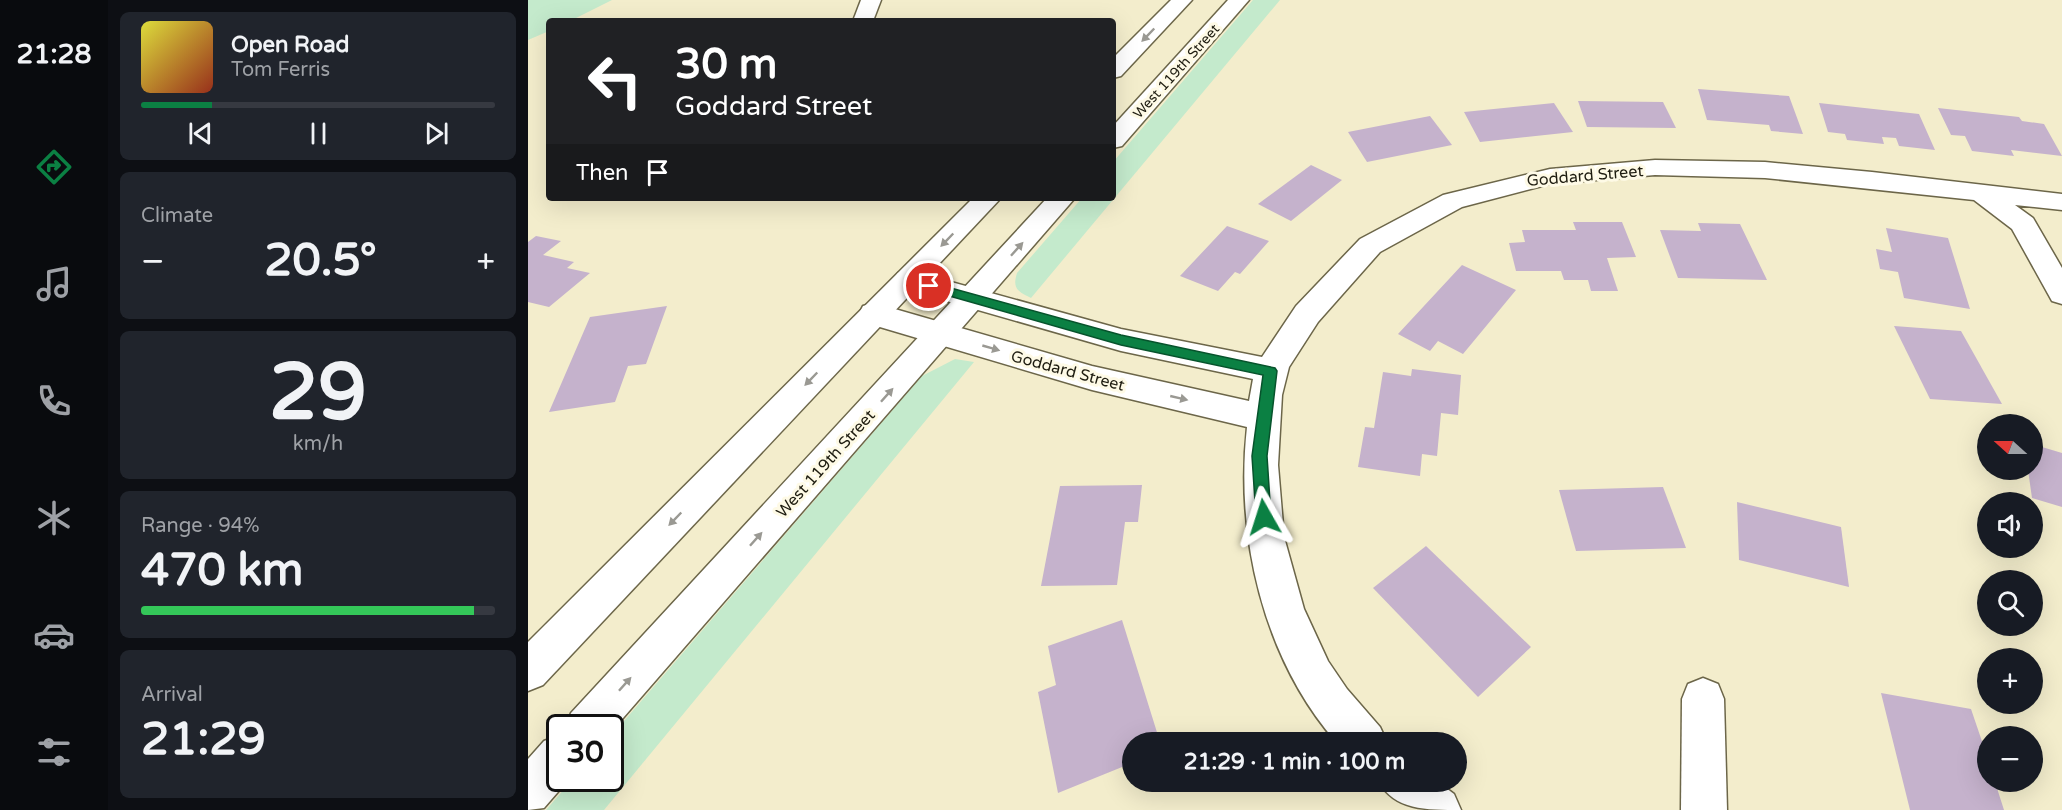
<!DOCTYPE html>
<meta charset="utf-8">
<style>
body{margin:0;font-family:"Varela Round",sans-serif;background:#20242c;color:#f1f3f6;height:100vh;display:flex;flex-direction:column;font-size:22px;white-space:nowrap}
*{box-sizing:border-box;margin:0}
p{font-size:20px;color:#9ea1a6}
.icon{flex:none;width:33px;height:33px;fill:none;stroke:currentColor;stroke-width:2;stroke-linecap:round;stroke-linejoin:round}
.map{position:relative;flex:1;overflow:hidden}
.details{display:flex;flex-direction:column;gap:12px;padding:12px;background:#0d0f14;width:420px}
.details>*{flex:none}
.top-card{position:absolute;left:18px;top:18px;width:570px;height:183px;border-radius:6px;box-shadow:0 6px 24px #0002;background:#202124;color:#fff;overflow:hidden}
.needle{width:39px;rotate:291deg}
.controls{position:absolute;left:1449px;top:414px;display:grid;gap:12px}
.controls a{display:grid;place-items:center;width:66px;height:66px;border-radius:50%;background:#171b24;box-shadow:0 6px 24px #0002;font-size:30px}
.speed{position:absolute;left:18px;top:714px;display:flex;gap:12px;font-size:30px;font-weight:700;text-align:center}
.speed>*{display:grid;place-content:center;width:78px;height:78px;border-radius:50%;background:#171b24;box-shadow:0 6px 24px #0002;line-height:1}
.speed .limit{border:3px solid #111;border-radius:9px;background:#fff;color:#111}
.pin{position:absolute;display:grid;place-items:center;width:51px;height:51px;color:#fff;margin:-26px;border:3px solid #fff;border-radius:50%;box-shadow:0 2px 6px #0007}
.me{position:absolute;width:66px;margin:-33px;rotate:354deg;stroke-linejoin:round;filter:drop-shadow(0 0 4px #0008)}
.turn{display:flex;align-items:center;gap:21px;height:126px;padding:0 30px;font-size:27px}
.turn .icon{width:78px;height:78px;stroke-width:2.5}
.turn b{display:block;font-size:42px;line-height:51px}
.then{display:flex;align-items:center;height:57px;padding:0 30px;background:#0003;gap:12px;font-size:22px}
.big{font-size:45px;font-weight:700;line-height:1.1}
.details .tile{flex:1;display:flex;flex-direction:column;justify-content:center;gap:9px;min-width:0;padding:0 21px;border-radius:9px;background:#20242c}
.details .dial{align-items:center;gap:0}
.dial b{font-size:78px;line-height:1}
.song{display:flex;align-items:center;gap:18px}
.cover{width:72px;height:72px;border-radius:9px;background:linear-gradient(135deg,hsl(60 70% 55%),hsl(10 70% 35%))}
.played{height:6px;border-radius:3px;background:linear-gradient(90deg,#0b8043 20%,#363941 20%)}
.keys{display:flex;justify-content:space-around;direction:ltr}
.heat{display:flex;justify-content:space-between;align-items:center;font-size:33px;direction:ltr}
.charge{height:9px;border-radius:4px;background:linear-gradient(90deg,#34c759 94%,#363941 0)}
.trip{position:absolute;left:594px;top:732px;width:345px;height:60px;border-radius:30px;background:#171b24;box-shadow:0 6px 24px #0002;font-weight:700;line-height:60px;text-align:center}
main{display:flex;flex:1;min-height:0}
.menu{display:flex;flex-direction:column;width:108px;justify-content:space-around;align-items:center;background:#090b0e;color:#9ea1a6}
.menu .icon{width:42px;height:42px}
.menu .on{color:#0b8043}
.menu b{font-size:27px;color:#f1f3f6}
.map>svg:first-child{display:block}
.green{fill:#c4eacc}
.building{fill:#c5b2cc}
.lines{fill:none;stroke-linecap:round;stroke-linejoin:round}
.street-casing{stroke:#6c6649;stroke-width:3}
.primary-casing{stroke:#6c6649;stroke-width:3}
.street{fill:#fff;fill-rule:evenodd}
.primary{fill:#fff;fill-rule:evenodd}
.oneway{fill:#9a9993}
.route{fill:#0b8043;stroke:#07532c;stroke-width:1.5}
.labels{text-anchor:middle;stroke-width:6;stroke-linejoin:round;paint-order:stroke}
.far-street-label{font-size:14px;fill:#1e1c10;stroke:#fefae6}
.street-label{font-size:16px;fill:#1e1c10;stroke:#fefae6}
</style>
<main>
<nav class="menu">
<b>21:28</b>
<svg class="icon on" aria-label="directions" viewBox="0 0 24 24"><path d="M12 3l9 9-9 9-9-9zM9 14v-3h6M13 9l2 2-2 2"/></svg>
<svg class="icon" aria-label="music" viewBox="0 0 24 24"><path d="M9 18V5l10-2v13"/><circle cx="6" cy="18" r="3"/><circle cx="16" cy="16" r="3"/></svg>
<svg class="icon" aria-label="phone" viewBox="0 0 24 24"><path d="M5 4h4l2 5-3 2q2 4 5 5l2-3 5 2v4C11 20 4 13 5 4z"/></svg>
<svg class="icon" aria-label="climate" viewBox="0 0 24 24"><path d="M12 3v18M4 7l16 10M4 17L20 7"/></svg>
<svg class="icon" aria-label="car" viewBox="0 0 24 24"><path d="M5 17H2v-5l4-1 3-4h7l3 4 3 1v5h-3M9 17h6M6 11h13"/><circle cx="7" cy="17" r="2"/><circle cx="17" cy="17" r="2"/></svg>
<svg class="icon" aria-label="filters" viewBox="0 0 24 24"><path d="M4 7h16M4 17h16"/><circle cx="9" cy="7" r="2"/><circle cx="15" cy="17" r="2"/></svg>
</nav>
<section class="details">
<div class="tile">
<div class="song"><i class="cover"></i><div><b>Open Road</b><p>Tom Ferris</p></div></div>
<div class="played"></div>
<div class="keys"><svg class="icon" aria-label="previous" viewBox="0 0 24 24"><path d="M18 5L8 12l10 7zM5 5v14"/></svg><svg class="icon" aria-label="pause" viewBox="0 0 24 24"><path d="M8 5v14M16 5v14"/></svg><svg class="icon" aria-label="next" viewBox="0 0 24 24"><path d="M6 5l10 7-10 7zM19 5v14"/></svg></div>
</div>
<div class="tile"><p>Climate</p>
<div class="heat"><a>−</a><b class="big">20.5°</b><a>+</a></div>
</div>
<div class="tile dial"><b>29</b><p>km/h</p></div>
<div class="tile"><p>Range · 94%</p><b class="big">470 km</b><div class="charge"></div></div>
<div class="tile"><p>Arrival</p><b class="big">21:29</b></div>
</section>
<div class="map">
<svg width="1534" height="810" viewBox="0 0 1534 810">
<rect width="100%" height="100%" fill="#f3edcc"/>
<g class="green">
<polygon points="0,0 84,0 42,21 21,21 21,31 0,40"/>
<path d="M725 0H752L503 298C490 291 484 289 489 273L554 198H585V162Z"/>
<polygon points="427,359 446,362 76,810 18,810 45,779 82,778 83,736 394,376"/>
</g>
<g class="building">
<polygon points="1170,89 1261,96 1275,134 1243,131 1241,125 1179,120"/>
<polygon points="1050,101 1135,102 1148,128 1059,127"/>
<polygon points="1026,103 1045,132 952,142 936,112"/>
<polygon points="1291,103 1391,114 1407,150 1371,146 1368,138 1354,137 1356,144 1319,140 1317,134 1300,132"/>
<polygon points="1410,108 1491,117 1494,121 1516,124 1534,156 1483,150 1486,156 1444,151 1437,136 1423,135"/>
<polygon points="902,116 924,145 839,162 820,132"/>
<polygon points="783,165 814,180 763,221 730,204"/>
<polygon points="1045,222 1094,222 1108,257 1079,258 1090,291 1063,291 1060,280 1036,280 1033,271 988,271 981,243 997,242 994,230 1048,230"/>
<polygon points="1170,223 1212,224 1239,280 1150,278 1132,230 1173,231"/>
<polygon points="699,226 741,241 712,274 707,272 690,291 652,276"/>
<polygon points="1358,228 1420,238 1442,309 1376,298 1370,272 1352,269 1348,249 1364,252"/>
<polygon points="8,236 33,241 15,255 46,262 39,268 62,273 21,307 0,302 0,242"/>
<polygon points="934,265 988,290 935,354 910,341 902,351 870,334"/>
<polygon points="139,306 118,364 100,366 87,402 21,412 62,317"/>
<polygon points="1366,326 1433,331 1474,404 1402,399"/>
<polygon points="884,369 933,375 930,415 913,413 909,456 894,454 892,476 830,467 837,427 846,428 855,372 883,376"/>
<polygon points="1504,444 1534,453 1534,507 1504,498 1500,470 1504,470"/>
<polygon points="614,485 610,522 597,522 589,585 513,586 532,486"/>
<polygon points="1135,487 1158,548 1048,551 1031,490"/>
<polygon points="1209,502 1313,527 1321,587 1211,560"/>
<polygon points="898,546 1003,647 950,697 845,588"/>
<polygon points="594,620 632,742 604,742 604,763 530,793 510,692 528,685 520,646"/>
<polygon points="1353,693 1443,709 1460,759 1460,782 1467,782 1476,810 1382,810"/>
</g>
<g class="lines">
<g class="street-casing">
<g id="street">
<polygon points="333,0 353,0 345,21 325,21"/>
<path d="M1127 160 1237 162 1344 172 1534 194V210L1487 205 1505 218 1534 268V304L1524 301 1484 229 1446 200 1237 178 1127 175 1022 184 934 207 852 252 790 322 761 367 754 395 750 465 756 537 776 609 800 661 819 689 852 727 859 742H808C735 658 707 536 719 427L564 390 335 322 331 314 335 306 346 303 564 366 721 401 725 379 593 351 370 287 365 280 370 273 380 270 593 329 734 357 768 306 832 239 915 195 1022 169Z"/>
<polygon points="1175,678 1190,684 1196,699 1199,810 1153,810 1154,699 1160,684"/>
<path d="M851 782H910L926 794 933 810C897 810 867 810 851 782Z"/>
</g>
</g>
<g class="primary-casing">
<g id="primary">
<polygon points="643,0 664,0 593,76 585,78 585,58"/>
<polygon points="700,0 721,0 594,146 585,148 585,126"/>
<polygon points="445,198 473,198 15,685 0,691 0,642"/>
<polygon points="519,198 547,198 82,733 82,728 37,728 43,713"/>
<polygon points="32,735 32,778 42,778 16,808 0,810 0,759 16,741"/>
</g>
</g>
<use href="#street" class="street"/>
<use href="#primary" class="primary"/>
</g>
<defs><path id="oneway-solid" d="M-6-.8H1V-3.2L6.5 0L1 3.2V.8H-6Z" transform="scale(1.5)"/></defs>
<g class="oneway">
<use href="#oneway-solid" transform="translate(620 35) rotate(134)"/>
<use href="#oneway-solid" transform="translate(419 240) rotate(134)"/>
<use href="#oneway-solid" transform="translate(489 249) rotate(-48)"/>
<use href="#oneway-solid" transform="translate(463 348) rotate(16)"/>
<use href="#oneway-solid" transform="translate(283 379) rotate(134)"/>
<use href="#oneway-solid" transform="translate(359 395) rotate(-48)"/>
<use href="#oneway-solid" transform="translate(651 398) rotate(13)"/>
<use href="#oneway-solid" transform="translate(147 519) rotate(134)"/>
<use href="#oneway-solid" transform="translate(228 539) rotate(-48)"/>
<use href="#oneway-solid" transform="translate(97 684) rotate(-48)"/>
</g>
<polygon class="route" points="401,282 593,335 747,368 749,371 739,456 743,517 741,521 736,523 728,517 724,456 735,375 593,345 397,289 395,286"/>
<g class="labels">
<g class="far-street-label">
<text transform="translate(648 71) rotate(-48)" y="5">West 119th Street</text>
</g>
<g class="street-label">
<text transform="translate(1057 175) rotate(-5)" y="6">Goddard Street</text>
<text transform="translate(540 370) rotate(15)" y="6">Goddard Street</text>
<text transform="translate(297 463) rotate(-48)" y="6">West 119th Street</text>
</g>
</g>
</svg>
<div class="controls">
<a><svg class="needle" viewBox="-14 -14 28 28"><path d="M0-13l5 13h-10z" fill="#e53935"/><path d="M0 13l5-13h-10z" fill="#9ea1a6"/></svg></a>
<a><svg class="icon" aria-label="sound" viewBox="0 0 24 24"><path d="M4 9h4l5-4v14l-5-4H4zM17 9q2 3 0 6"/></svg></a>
<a><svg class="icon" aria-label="search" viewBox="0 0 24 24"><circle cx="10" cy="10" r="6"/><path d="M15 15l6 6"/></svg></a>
<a>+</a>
<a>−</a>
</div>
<div class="speed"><div class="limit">30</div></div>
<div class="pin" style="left:401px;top:286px;background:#d93025"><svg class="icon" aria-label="arrive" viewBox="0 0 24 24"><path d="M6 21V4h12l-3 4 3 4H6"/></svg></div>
<svg class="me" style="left:736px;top:517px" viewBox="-20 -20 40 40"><path d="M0-17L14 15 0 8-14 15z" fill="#0b8043" stroke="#fff" stroke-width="4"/></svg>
<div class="trip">21:29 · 1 min · 100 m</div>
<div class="top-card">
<div class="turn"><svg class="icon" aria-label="left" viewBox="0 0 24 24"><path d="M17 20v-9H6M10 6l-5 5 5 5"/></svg><div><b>30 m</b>Goddard Street</div></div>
<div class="then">Then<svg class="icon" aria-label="arrive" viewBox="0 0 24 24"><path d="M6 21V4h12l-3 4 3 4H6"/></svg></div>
</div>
</div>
</main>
